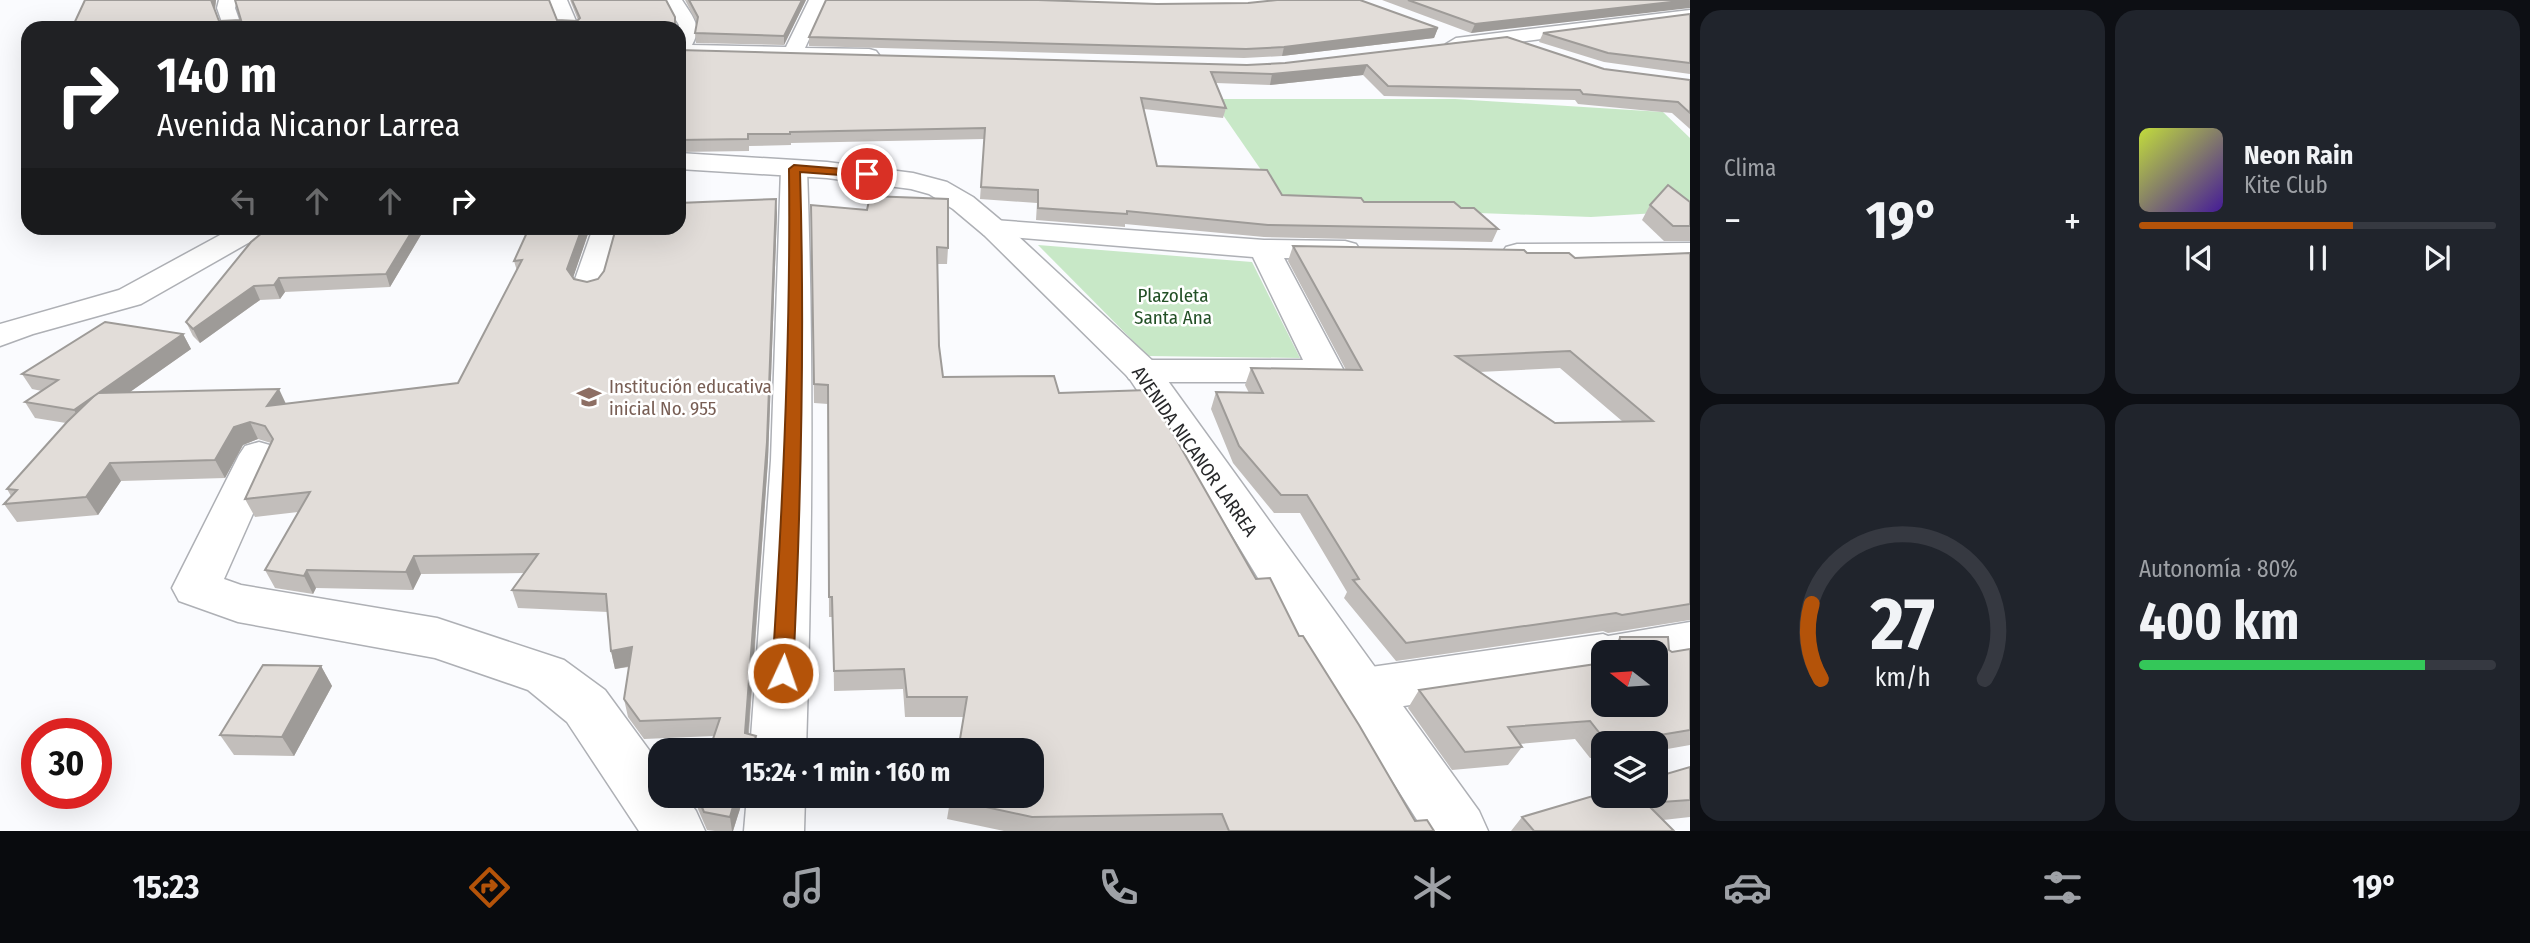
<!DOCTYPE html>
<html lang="es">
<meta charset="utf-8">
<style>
body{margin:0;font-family:"Fira Sans Condensed",sans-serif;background:#20242c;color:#f1f3f6;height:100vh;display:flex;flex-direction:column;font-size:26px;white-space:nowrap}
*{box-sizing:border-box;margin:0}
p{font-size:23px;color:#9ea1a6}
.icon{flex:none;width:38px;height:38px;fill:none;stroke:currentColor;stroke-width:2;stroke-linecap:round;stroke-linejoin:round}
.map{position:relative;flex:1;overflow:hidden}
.side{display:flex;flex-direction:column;gap:10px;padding:10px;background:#0d0f14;width:840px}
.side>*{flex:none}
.banner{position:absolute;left:21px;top:21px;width:665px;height:214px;border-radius:21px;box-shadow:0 7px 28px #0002;background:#202124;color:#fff;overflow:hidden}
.needle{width:46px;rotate:287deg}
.fabs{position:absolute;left:1591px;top:640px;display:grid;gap:14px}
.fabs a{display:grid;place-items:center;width:77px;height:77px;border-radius:14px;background:#171b24;box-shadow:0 7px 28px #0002;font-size:35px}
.speed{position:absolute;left:21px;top:718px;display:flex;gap:14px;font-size:35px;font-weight:700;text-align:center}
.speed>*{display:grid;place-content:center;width:91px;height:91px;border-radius:50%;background:#171b24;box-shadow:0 7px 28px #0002;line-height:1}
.speed .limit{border:10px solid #d22;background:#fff;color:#111}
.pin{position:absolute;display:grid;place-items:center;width:60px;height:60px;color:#fff;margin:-30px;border:4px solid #fff;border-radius:50%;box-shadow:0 2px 7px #0007}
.me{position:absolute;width:77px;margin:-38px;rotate:3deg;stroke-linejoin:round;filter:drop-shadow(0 0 5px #0008)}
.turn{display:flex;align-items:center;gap:24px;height:147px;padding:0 21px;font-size:32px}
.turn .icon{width:91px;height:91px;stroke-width:2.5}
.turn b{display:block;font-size:49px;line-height:60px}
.lanes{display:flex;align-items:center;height:66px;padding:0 21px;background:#0003;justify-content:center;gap:35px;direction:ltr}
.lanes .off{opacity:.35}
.big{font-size:52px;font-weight:700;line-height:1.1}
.side .widget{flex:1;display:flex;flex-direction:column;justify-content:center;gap:10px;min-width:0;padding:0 24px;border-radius:21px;background:#20242c}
.side .dial{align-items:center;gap:0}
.dial svg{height:182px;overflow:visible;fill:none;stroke:#363941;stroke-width:7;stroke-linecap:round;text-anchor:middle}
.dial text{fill:#f1f3f6;stroke:none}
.song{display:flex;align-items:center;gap:21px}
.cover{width:84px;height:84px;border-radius:10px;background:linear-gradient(135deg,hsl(70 70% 55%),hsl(260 70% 35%))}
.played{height:7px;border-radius:4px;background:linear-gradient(90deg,#b45309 60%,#363941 60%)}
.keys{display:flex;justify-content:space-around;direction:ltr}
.heat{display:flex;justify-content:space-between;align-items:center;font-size:38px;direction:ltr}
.charge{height:10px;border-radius:5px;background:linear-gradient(90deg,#34c759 80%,#363941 0)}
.side .tiles{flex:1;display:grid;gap:10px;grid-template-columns:repeat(2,1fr)}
.trip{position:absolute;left:648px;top:738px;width:396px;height:70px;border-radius:21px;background:#171b24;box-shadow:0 7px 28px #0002;font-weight:700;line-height:70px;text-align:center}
.menu{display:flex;height:112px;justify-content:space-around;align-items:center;background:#090b0e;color:#9ea1a6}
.menu .icon{width:49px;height:49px}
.menu .active{color:#b45309}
.menu b{font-size:32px;color:#f1f3f6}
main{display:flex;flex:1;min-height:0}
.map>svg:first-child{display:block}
.green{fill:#c8e8c7}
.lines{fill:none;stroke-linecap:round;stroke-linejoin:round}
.street-casing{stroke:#aeb0b5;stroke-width:3}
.secondary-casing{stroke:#aeb0b5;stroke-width:3}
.street{fill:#fff;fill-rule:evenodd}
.secondary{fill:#fff;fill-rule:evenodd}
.wall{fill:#c2bebb;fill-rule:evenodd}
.shaded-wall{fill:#9e9b98}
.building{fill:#e2ddd9;stroke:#9e9b98;stroke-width:2;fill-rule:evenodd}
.route{fill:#b45309;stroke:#753606;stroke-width:2}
.labels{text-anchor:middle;stroke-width:5;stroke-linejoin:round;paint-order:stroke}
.park-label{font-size:19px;fill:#235026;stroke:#fff}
.education-label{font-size:19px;fill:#785e54;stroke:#fff;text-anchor:start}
.street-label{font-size:19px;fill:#27282a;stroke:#fff}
</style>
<main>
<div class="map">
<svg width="1690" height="831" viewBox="0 0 1690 831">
<rect width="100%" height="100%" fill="#fafbfe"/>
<g class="green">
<polygon points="1212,99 1455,99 1663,112 1690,138 1690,211 1591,217 1286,206"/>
<polygon points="1038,245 1252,262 1300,358 1148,356"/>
</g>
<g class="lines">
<g class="street-casing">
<g id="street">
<polygon points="219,0 237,0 235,8 242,28 224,28 217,8"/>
<path d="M664 0H682C692 16 703 26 692 45L786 47 809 0H827L805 48 869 49 876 51 879 55 876 59 869 61 679 57V25Z"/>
<path d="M993 0H1293C1274 20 1043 6 1002 5Z"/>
<polygon points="1690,10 1690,20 1456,50 1446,44 1456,38"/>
<path d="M794 161 803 164 807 169C814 363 812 557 806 751H750L771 460 781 169 785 164Z"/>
<polygon points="994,220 1264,240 1345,241 1356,244 1360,250 1356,256 1345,259 1284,258 1344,371 1339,379 1326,382 1142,382 1129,379 1124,371 1129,363 1142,360 1303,360 1253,257 984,235 980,229 984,223"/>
<polygon points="233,228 268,228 264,234 141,304 33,334 0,346 0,324 119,290"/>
<polygon points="593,228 621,228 605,285 600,292 589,295 578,292 573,285"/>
<polygon points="1690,243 1690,261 1517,262 1506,259 1502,253 1506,247 1517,244"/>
<polygon points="259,442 273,446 279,455 224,579 241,585 437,618 564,660 605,690 660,765 660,796 685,796 696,811 705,831 639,831 567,722 528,690 435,658 238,622 179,601 172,588 239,455 245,446"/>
<polygon points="1690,622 1690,662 1656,668 1656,653 1603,653 1603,676 1364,712 1345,706 1338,690 1345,674 1364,668 1603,634 1608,636"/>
<polygon points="747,796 805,796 804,831 744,831"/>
</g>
</g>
<g class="secondary-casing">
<g id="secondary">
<polygon points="549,0 567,0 579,28 561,28"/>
<polygon points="679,153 827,162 913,173 947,182 973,197 1004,223 1155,363 1479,811 1488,831 1424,831 1345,706 1269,596 1210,499 1129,378 984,235 953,209 929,194 911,189 827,178 679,169"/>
</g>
</g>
<use href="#street" class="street"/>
<use href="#secondary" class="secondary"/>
</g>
<g class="wall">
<polygon points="85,0 216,0 215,9 219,21 557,20 577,21 578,20 570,0 666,0 675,17 676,28 72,28"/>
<polygon points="685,0 806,0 784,45 696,43 695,33 697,23"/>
<polygon points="1382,0 1690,0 1471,33"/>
<polygon points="1690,14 1690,74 1604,62 1539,42 1543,33"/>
<polygon points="1438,28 1434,38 1282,56 1244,58 809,46 809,37"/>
<polygon points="679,50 1247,65 1285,63 1604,69 1690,80 1690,129 1672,113 1578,104 1575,100 1384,96 1363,75 1270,85 1216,83 1226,108 1223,118 1144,109 1157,166 1282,195 1461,208 1498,229 1492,242 1264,237 1125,224 1125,227 1036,220 1037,203 980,199 984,139 791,143 791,145 749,146 749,151 679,152"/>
<polygon points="1690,202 1690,241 1664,241 1642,220 1650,205"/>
<polygon points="811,205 948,248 947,264 937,264 939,346 943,377 1059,393 1256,579 1299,636 1415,821 1434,831 1004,831 947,819 964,717 905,717 903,689 834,691 833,617 829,617 828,404 814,403"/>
<polygon points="777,213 768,460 749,734 756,736 758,751 709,751 714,736 644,739 628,717 624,699 629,667 615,669 611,651 608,612 518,608 512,590 525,573 421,574 413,590 316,588 313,594 275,588 265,570 298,512 255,517 245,499 271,443 258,439 243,445 225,478 121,481 98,515 17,522 4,504 11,496 7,489 66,423 35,418 25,402 42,391 32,389 22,374 183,334 191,349 130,392 286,404 458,383 517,271 514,261 529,228 590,228 573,277 574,279 587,282 598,279"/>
<polygon points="268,228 425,228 390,287 285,292 280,299 260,300 200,343 193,336 186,322"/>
<path d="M1293 246 1527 253 1575 258 1690 253V620L1608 633 1603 631 1396 661 1344 598 1347 592 1300 513H1274L1233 463 1211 409 1216 392 1249 393 1245 385 1251 368 1346 370 1288 261ZM1560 368 1622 421 1555 423 1479 372Z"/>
<polygon points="1620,637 1669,650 1672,652 1690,649 1690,745 1656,751 1656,744 1603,744 1603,757 1590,758 1575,739 1519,744 1522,747 1508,765 1452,770 1408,708 1419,690 1603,705 1656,653 1608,653"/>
<polygon points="321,666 332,686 294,756 234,755 220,735"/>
<polygon points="1690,767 1690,817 1663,820 1674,831 1511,831 1522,817"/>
<polygon points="696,796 744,796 733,831 715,831 707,830 698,809"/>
</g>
<g class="shaded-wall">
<polygon points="211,0 216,0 215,9"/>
<polygon points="802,0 806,0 784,45 784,36"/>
<polygon points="1690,0 1690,8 1471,33 1475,24"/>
<polygon points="1438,28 1434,38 1282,56 1284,47"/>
<polygon points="1367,65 1363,75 1270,85 1272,74"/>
<polygon points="776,199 777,213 768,460 747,751 745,733"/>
<polygon points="414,228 425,228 390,287 386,274"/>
<polygon points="582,228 590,228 571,284 567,269"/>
<polygon points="279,278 285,292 280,299 274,285"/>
<polygon points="254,286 260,300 200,343 193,329"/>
<polygon points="183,334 191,349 83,425 74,410"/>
<polygon points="279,389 287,406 267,406"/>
<polygon points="250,422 258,439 243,445 225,478 215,460 234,427"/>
<polygon points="110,463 121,481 98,515 86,497"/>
<polygon points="414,556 421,574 413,590 406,572"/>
<polygon points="307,570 316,588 313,594 304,576"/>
<polygon points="632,647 636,665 615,669 611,651"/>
<polygon points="321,666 332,686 294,756 282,737"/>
<polygon points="756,736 758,751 751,751"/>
<polygon points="736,796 744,796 733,831 732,831 730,817"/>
</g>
<g class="building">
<polygon points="85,0 211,0 219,21 241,20 235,0 549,0 557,20 577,21 580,18 572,0 666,0 675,17 675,28 72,28"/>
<polygon points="689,0 802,0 784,36 695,33 698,17"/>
<polygon points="826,0 1038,0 1157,4 1248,3 1277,0 1360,0 1438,28 1284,47 1246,49 809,37"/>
<polygon points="1408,0 1689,0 1475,24"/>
<polygon points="1690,14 1690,63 1608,53 1543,33"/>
<polygon points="1507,37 1604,69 1690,80 1690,113 1678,102 1583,94 1580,90 1388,86 1367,65 1272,74 1211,72 1226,108 1141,98 1157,166 1267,170 1282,195 1361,198 1364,202 1454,202 1461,208 1474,208 1498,229 1268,225 1127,211 1127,214 1038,208 1038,190 981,187 985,128 790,132 790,134 748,134 748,139 679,140 679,50 1247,65 1285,63"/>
<polygon points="1668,185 1690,202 1690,226 1673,226 1650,205"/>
<polygon points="870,196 948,199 948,248 937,247 939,346 943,377 1054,376 1059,393 1148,390 1256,579 1270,578 1299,636 1303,636 1359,725 1415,821 1427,820 1434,831 1229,831 1222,814 1032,817 949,799 950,796 1031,796 1031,751 958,751 967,697 907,697 904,669 834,671 832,597 829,597 828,385 814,384 811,205 867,210"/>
<polygon points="776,199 767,442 745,733 756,736 751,751 709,751 720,718 640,721 624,699 632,647 611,651 606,594 512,590 538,554 414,556 406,572 307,570 304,576 265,570 310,492 245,499 273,439 265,426 250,422 234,427 215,460 110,463 86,497 4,504 17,490 7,489 67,422 97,393 279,389 267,406 458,383 522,260 514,261 529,228 582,228 567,269 574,279 587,282 598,279 604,271 616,228 679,228 679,203"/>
<polygon points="268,228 414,228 386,274 279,278 274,285 254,286 193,329 186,322 251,242"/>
<path d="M1293 246 1524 250 1527 253H1569L1575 258 1690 253V604L1622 615 1616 613 1406 643 1353 580 1359 579 1307 495H1281L1239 446 1216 392 1263 393 1251 368 1362 370ZM1570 351 1653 421 1555 423 1456 356Z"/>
<polygon points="105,322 183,334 74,410 25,402 58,380 22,374"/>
<polygon points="1620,637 1668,637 1669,650 1672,652 1690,649 1690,730 1660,735 1605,740 1590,721 1508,727 1522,747 1465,752 1419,690 1603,663 1603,705 1656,705 1656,653 1618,653"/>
<polygon points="263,665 321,666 282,737 220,735"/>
<polygon points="1690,767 1690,800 1646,803 1674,831 1534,831 1522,817 1603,793 1603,796 1656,796 1656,777"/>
<polygon points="697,796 736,796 730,817 704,812"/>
</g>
<path class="route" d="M794 165 867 171 872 174 867 177 800 172C805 339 801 506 793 673L790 679 783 682 775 679 772 673C783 505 791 337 789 169Z"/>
<defs>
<g id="school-bare" transform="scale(1.89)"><path d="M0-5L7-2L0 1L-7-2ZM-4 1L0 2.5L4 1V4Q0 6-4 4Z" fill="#8d6e63" stroke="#fff" stroke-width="2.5" paint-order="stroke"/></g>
</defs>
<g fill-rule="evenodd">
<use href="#school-bare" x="589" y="397"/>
</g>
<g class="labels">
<g class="park-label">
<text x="1173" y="302">Plazoleta<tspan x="1173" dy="22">Santa Ana</tspan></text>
</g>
<g class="education-label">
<text x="609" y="393">Institución educativa<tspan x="609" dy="22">inicial No. 955</tspan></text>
</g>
<g class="street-label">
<text transform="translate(1195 451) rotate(55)" y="7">AVENIDA NICANOR LARREA</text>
</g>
</g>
</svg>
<div class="fabs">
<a><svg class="needle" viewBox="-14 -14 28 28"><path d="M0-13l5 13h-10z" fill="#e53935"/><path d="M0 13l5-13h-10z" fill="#9ea1a6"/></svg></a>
<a><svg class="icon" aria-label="layers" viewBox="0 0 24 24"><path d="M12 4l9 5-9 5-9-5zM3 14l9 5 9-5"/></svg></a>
</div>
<div class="speed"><div class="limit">30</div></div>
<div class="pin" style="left:867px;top:174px;background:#d93025"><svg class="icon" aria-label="arrive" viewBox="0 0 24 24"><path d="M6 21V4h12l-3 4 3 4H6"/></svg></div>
<svg class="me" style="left:783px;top:673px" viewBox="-20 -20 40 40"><circle r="17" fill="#b45309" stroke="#fff" stroke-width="3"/><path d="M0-11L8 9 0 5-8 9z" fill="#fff"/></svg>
<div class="trip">15:24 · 1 min · 160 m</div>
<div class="banner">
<div class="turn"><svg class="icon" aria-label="right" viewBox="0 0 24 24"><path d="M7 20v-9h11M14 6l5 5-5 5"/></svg><div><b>140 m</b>Avenida Nicanor Larrea</div></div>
<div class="lanes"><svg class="icon off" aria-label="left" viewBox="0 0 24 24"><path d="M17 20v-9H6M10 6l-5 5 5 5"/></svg><svg class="icon off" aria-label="ahead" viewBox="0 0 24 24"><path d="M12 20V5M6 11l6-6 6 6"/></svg><svg class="icon off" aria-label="ahead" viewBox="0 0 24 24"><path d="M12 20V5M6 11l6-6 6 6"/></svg><svg class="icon" aria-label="right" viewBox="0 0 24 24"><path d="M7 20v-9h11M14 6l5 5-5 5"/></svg></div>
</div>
</div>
<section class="side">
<div class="tiles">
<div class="widget"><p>Clima</p>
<div class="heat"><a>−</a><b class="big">19°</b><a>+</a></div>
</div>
<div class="widget">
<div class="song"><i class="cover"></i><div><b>Neon Rain</b><p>Kite Club</p></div></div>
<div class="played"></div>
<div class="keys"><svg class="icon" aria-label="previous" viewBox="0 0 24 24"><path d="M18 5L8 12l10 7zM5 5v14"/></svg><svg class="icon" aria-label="pause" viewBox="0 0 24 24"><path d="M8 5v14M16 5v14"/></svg><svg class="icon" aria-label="next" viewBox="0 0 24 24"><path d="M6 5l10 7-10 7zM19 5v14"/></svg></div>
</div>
<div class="widget dial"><svg viewBox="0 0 100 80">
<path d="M14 69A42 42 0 1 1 86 69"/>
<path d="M14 69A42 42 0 0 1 10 36" stroke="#b45309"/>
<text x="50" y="56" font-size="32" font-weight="700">27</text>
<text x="50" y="72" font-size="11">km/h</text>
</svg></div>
<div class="widget"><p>Autonomía · 80%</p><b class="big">400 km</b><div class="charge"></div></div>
</div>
</section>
</main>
<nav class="menu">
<b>15:23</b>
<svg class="icon active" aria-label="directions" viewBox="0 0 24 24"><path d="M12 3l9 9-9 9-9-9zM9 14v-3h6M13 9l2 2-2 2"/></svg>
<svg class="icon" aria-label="music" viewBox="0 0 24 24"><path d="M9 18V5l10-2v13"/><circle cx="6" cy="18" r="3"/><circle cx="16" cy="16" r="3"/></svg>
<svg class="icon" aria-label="phone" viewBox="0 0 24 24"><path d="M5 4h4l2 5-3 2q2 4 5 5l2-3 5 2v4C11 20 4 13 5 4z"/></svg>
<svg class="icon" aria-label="climate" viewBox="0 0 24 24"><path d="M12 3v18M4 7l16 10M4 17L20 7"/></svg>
<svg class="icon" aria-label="car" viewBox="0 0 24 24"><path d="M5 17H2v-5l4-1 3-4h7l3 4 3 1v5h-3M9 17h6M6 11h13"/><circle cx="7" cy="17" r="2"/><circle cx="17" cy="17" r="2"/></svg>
<svg class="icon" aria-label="filters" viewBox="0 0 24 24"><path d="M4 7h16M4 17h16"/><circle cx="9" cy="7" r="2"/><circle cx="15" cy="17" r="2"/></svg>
<b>19°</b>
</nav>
